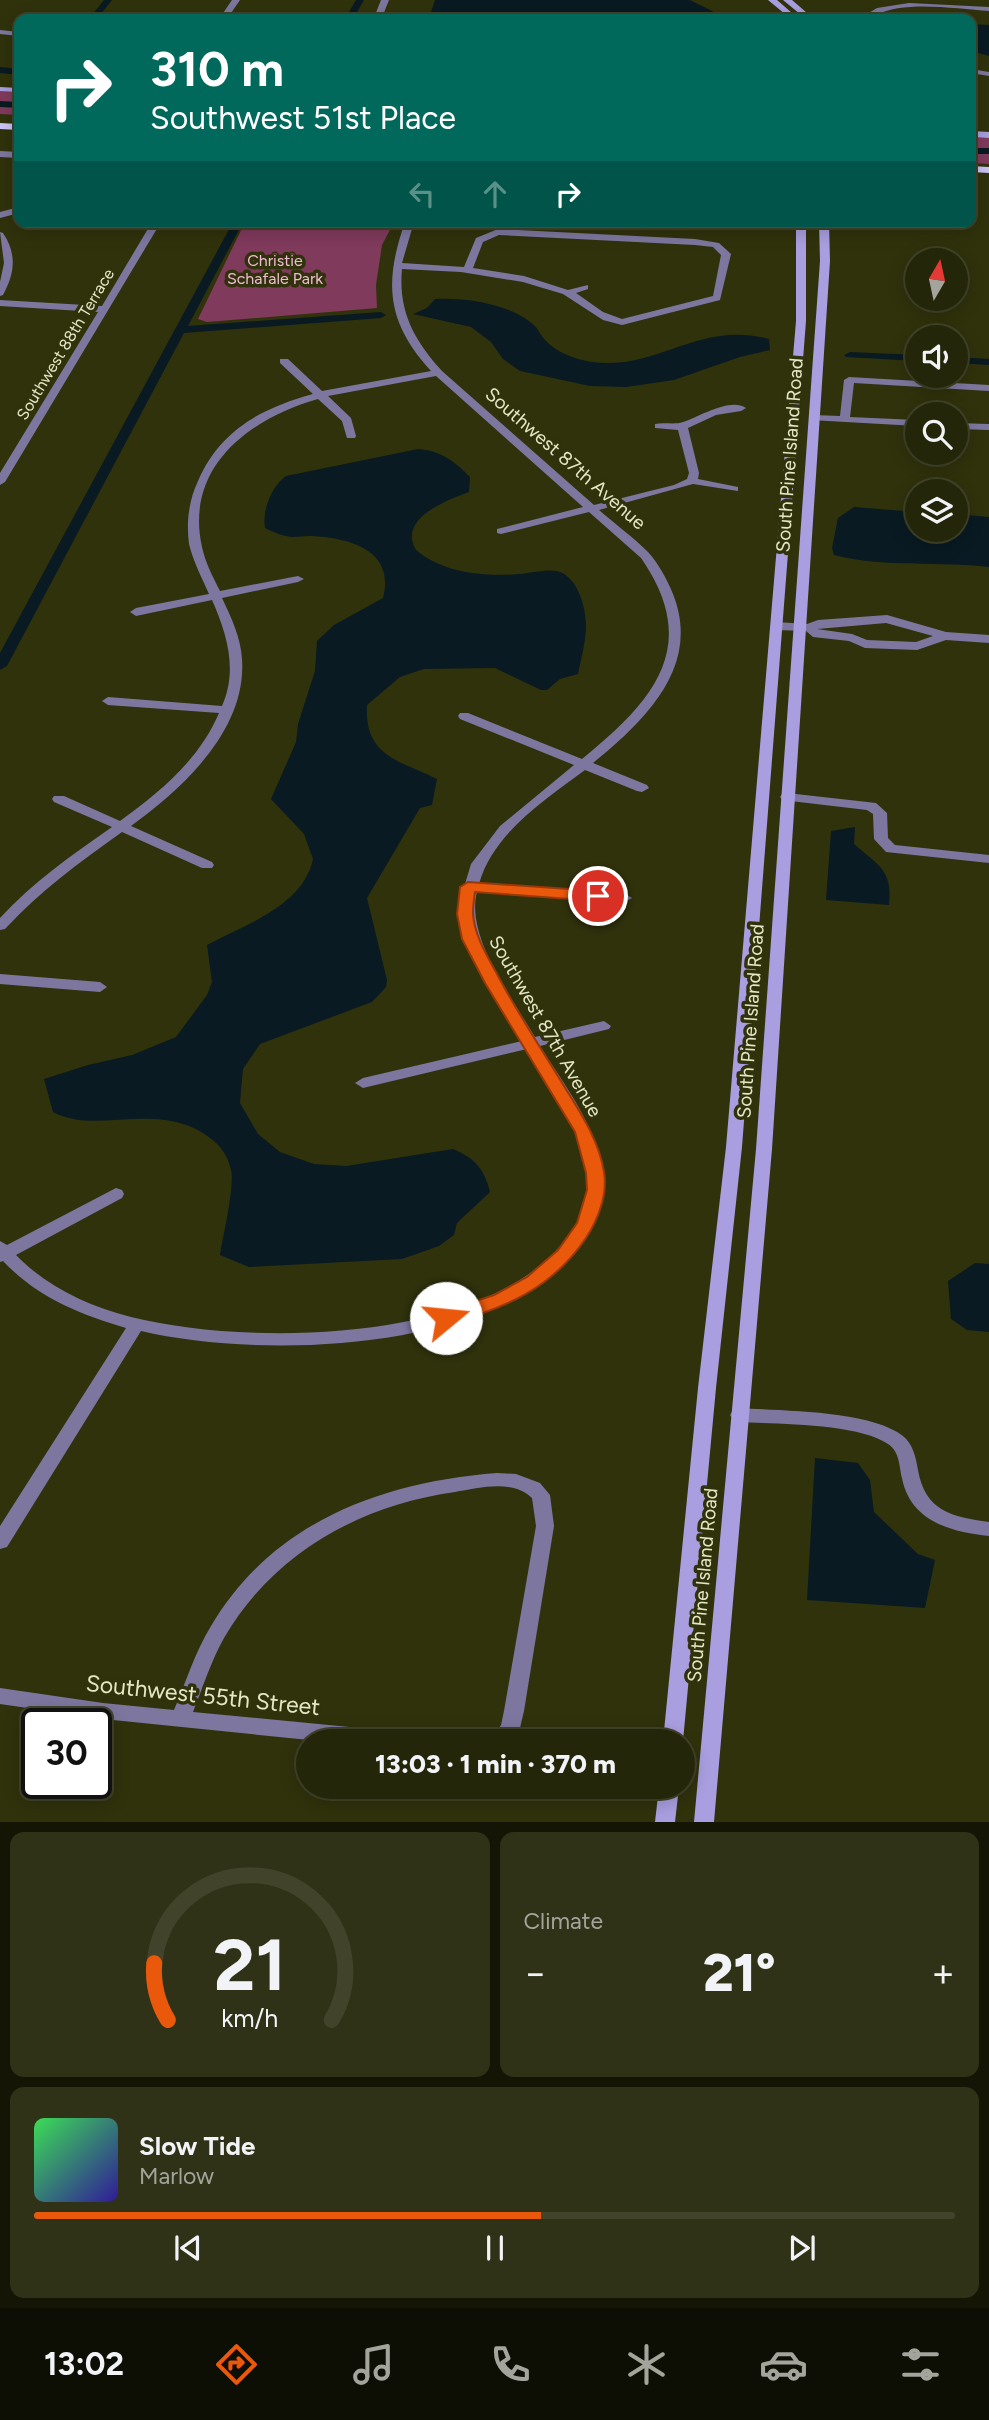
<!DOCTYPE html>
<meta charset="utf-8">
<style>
body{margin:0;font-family:Figtree,sans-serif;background:#303217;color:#f1f3f6;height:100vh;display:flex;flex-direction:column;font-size:26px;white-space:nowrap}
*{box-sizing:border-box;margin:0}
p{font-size:23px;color:#a3a59c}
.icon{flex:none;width:38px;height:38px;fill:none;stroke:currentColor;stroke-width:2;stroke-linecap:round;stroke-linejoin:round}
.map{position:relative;height:1822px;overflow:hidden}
.details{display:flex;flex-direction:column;gap:10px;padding:10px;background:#141505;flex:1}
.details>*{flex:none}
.guide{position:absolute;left:14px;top:14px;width:962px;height:214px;border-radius:14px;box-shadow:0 4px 18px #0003,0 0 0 2px #41432a;background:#00695c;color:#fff;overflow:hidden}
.needle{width:46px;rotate:9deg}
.buttons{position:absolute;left:905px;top:248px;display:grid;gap:14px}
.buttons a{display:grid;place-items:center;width:63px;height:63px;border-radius:50%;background:#242609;box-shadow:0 4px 18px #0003,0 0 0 2px #41432a;font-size:35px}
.speed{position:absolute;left:21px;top:1708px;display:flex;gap:14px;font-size:35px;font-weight:700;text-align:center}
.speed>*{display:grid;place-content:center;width:91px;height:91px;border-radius:50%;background:#242609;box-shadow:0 4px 18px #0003,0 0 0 2px #41432a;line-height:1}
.speed .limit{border:4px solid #111;border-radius:10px;background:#fff;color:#111}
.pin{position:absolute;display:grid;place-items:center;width:60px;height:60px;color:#fff;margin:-30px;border:4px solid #fff;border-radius:50%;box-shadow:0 2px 7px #0007}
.me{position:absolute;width:77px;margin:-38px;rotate:73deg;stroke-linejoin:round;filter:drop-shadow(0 0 5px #0008)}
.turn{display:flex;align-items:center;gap:24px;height:147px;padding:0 21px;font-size:32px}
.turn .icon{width:91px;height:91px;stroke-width:2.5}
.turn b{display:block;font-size:49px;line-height:60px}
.lanes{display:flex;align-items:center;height:66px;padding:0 21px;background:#0003;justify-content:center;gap:35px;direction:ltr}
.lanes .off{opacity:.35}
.big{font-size:52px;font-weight:800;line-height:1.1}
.details .widget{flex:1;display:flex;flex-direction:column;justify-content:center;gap:10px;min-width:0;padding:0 24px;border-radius:14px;background:#303217}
.details .dial{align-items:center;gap:0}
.dial svg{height:182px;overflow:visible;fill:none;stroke:#41432a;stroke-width:7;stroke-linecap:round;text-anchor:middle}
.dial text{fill:#f1f3f6;stroke:none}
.song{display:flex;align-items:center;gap:21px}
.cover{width:84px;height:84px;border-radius:10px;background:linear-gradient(135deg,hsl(130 70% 55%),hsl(250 70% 35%))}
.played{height:7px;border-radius:4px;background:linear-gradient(90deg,#ea580c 55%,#41432a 55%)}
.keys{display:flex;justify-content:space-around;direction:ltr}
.heat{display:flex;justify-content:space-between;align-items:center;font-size:38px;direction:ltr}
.details .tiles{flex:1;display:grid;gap:10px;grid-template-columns:1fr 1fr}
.widget:last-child{grid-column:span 2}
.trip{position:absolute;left:296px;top:1729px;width:399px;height:70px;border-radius:35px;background:#242609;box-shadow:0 4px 18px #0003,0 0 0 2px #41432a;font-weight:800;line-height:70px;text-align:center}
.dock{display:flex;height:112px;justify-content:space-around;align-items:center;background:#0e0f04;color:#a3a59c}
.dock .icon{width:49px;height:49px}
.dock .active{color:#ea580c}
.dock b{font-size:32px;color:#f1f3f6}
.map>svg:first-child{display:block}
.green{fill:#803a5c}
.water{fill:#091a22}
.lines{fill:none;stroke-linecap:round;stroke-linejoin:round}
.canal{fill:#091a22;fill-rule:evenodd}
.street{fill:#7d779f;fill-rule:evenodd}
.secondary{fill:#a99edf;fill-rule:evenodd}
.primary{fill:#cac3f5;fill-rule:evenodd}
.route{fill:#ea580c;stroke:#983908;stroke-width:2}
.labels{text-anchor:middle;stroke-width:7;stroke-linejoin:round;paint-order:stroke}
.far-park-label{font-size:16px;fill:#f1bcd3;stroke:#30320c}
.far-street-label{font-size:16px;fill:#e4e7c4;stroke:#30320c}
.street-label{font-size:19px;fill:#e4e7c4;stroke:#30320c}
.near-street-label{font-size:23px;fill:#e4e7c4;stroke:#30320c}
</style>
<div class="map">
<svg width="989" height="1822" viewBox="0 0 989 1822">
<rect width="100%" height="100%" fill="#30320c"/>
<g class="green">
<polygon points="0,90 19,91 19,115 0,114"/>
<polygon points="971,137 989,138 989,164 971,163"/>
<polygon points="245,222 394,222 382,245 376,285 377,308 207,322 198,319"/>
</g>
<g class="water">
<polygon points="435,0 690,0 728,19 460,19 431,12"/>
<polygon points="971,24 989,25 989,56 971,51"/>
<path d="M435 299C466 297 513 304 536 327 539 331 541 336 545 340 557 353 575 359 592 362 657 371 699 320 769 339L770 350 740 357 674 380 626 387 590 386 520 371 503 359 491 342 471 327 413 314 427 308Z"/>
<path d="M418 449C441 451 453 460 470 477L469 492C448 500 397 518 416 550 443 573 484 577 519 574 530 573 546 569 557 571 578 576 586 608 586 626 586 641 581 659 578 674L560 679 547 690H541L495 668 424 669 400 677 367 705C364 756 398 760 437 779L432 805 420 808 367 898 387 980 386 987 372 1002 260 1044 243 1069 240 1103 258 1134 280 1152 314 1164 346 1166 453 1149C475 1158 485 1170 490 1192L457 1223 454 1235 439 1246 402 1259 249 1267 220 1255C223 1236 235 1185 231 1170 227 1152 218 1143 203 1133 152 1102 95 1135 53 1112L44 1079 88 1065 132 1055 176 1037 207 995 212 982 207 945C246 924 303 906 313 859L304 834 271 799 296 742 298 724 315 671 317 641 334 625 383 598C396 549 347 537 308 536 301 536 293 538 286 536 279 535 272 531 265 528 262 511 271 487 286 476Z"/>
<path d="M854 507 917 512V530H956V514L989 517V567C938 561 884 568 834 555L832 548 838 518Z"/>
<path d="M855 827 854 844C878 865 893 870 889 905L826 900 831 831Z"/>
<polygon points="975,1263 989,1264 989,1332 967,1330 951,1319 948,1281"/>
<polygon points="815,1458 858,1463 870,1480 874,1512 918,1554 935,1560 925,1608 807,1600"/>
</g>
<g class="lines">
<g class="canal">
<polygon points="104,0 112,0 97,19 89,19"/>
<polygon points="356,0 364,0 353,19 345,19"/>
<polygon points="0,67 19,69 19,75 0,73"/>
<polygon points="0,101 19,102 19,108 0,107"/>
<rect x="971" y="148" width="18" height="6"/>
<polygon points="233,222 243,222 188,326 381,312 386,315 381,318 184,333 7,666 0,670 0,653"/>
<polygon points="850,352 917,355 917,361 846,357 844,355"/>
<polygon points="956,357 989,359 989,365 956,363"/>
</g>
<g class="street">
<polygon points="232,0 240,0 227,19 219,19"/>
<polygon points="381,0 389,0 383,15 379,17 375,15"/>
<path d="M909 3 989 7V11C957 9 905 0 876 15L879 19H871L867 14 877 8Z"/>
<polygon points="0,30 19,32 19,36 0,34"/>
<polygon points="971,69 989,72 989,76 971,73"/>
<polygon points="0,151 19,152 19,158 0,157"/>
<polygon points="19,207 19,213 0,218 0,212"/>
<polygon points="152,222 161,222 5,482 0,485 0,473 98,312 0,306 0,300 102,306"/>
<path d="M405 222H414L402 263 464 267 476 238 498 229 695 239 719 243 731 254 720 300 622 325 603 320 563 294 523 282 461 272 402 269C398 311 414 340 442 371L594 505 674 485 687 479 689 473 678 430 655 428V424C664 422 675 425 683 422 699 417 730 397 746 408L741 411 716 415 688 428 699 473 698 479 738 487V491L693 484 599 510C615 524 633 537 648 552 658 563 667 579 673 594 702 667 644 721 593 763L647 785 649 788 642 792 637 791 585 770C545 800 493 833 479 884L625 894 632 898 625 902 477 892C465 936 513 1000 535 1037L604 1021 611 1026 609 1029 540 1046C564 1085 598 1127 602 1174 605 1204 593 1229 574 1252 491 1353 260 1359 141 1331L7 1547 0 1549V1526L126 1328C79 1314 37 1297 3 1261L0 1262V1241L7 1245 116 1188 122 1190 124 1194 122 1198 16 1255C47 1287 88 1306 131 1317 247 1346 479 1344 562 1244 576 1227 586 1210 587 1188 589 1137 552 1091 527 1049L363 1088 355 1083 363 1078 522 1041C498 1000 450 939 463 890L461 887 465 884 471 864 500 826 574 765 460 719 458 716 460 713H468L582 759C652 702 703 647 641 558L589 512 501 534 497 533V529L583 507 436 376 328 396 351 418 356 436 355 438H347L342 421 318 399C251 418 184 466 202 547 205 562 213 577 220 591L298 576 304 579 298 582 222 598C231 617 241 638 242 659 247 730 183 788 131 826L212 862 214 865 212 868H202L122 832C80 862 40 891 5 929L0 930V918C33 882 72 855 112 827L54 802 52 799 54 796H64L120 821C160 792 199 760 219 713L108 705 102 701 108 697 222 706C238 670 227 634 212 600L136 616 130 612 136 608 209 594C202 578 193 561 189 544 186 522 189 500 198 481 220 430 262 408 313 394L280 363V359H288L322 391 431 371C386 322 384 282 405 222ZM499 235 695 245 713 247 721 255 713 296 622 319 603 312 576 293 588 289V285L568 290 524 276 473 268 483 242Z"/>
<path d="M0 232 3 233C17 254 15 273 3 295L0 296V282L4 263Z"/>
<polygon points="849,377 989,385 989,391 854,383 850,417 917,420 917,426 810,420 810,416 814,415 840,416 844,380"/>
<polygon points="956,423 989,424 989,430 956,429"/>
<path d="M887 615 946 632 989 635V643L946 640 917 650 865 648 849 641 813 637 806 631 776 630 770 626 776 622 807 624 818 620ZM886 623 933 636 916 642 867 640 852 634 817 629Z"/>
<polygon points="787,793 876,803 887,813 888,838 895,845 989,855 989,863 886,852 874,839 873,814 867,810 782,800 780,797 782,794"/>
<polygon points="0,974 100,982 107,987 100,992 0,984"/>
<path d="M739 1408C781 1411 870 1410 903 1436 913 1444 916 1458 918 1470 925 1511 952 1517 989 1522V1536C951 1532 910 1521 902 1478 899 1466 900 1452 888 1444 858 1423 777 1424 739 1422L733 1420 730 1415 733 1410Z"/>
<path d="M497 1473 516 1474 540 1483 550 1495 554 1526 524 1711 520 1728 512 1741H491L501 1725 504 1711 536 1526 532 1498C513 1479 479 1488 455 1492 361 1505 273 1553 224 1638 211 1661 203 1687 193 1712L401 1732 408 1735 411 1741H319L103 1719 0 1704V1688L103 1703 174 1710C186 1682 195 1652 211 1626 272 1522 382 1482 497 1473Z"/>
</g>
<g class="secondary">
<polygon points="768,0 777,0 799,19 791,19"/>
<polygon points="783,0 792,0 814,19 806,19"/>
<polygon points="0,87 19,88 19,92 0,91"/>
<polygon points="971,131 989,132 989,138 971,137"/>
<polygon points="796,222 806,222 806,321 742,1147 716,1388 683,1741 663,1741 698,1388 726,1147 796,321"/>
<polygon points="819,222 829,222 830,261 772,1149 714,1822 694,1822 756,1149 820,261"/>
<polygon points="659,1787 679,1787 675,1822 655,1822"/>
</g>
<g class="primary">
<polygon points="0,123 19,124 19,130 0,129"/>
<polygon points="971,166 989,167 989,173 971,172"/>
</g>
</g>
<path class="route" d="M468 882 598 891 606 896 598 901 475 892C474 899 473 906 473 913 474 934 486 954 496 972 516 1011 541 1048 564 1086 581 1114 599 1140 604 1172 608 1194 598 1220 586 1238 551 1290 504 1308 446 1325L439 1323 436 1318 439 1313 494 1295 527 1277 543 1263 558 1250 577 1223 587 1190 586 1173 575 1132 485 983 462 939 457 914 460 887Z"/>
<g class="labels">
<g class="far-park-label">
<text x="275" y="266">Christie<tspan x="275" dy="18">Schafale Park</tspan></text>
</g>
<g class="far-street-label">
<text transform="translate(65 344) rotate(-59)" y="6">Southwest 88th Terrace</text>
</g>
<g class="street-label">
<text transform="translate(789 455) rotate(-86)" y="7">South Pine Island Road</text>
<text transform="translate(566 458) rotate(41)" y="7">Southwest 87th Avenue</text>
<text transform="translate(750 1021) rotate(-86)" y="7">South Pine Island Road</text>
<text transform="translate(546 1026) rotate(60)" y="7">Southwest 87th Avenue</text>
<text transform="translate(702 1585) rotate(-85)" y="7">South Pine Island Road</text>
</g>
<g class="near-street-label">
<text transform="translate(203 1695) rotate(6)" y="8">Southwest 55th Street</text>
</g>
</g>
</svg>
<div class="buttons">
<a><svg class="needle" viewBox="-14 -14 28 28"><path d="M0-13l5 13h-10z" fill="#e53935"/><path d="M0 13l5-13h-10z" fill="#a3a59c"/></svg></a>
<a><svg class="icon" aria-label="sound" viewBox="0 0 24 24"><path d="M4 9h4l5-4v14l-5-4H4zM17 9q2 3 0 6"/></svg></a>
<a><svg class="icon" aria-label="search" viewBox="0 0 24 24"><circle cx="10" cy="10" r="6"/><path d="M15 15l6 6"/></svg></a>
<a><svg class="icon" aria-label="layers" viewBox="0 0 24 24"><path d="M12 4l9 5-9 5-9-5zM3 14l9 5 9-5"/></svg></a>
</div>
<div class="speed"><div class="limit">30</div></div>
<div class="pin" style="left:598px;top:896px;background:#d93025"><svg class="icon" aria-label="arrive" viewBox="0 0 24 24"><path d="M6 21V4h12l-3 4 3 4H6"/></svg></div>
<svg class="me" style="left:446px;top:1318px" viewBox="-20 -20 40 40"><circle r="19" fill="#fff"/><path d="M0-13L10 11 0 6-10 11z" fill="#ea580c"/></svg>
<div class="trip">13:03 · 1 min · 370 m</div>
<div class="guide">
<div class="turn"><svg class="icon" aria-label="right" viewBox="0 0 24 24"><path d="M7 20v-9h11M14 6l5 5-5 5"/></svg><div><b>310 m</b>Southwest 51st Place</div></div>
<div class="lanes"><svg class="icon off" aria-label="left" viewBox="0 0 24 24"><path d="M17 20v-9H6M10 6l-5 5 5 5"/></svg><svg class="icon off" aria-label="ahead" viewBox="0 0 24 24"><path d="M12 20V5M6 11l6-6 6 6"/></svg><svg class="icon" aria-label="right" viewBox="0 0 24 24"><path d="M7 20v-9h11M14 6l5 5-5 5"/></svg></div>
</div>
</div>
<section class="details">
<div class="tiles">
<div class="widget dial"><svg viewBox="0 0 100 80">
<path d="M14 69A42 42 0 1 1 86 69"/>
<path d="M14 69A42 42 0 0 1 8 44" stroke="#ea580c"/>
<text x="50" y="56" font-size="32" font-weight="700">21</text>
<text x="50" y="72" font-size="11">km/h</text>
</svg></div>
<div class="widget"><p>Climate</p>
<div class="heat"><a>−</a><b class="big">21°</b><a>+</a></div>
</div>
<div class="widget">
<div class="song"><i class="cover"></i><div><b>Slow Tide</b><p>Marlow</p></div></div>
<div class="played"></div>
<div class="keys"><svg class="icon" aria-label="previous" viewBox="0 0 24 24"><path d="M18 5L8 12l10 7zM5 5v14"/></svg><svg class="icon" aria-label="pause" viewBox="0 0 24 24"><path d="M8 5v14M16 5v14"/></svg><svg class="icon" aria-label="next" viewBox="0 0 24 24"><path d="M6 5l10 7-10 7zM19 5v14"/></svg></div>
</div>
</div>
</section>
<nav class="dock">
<b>13:02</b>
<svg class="icon active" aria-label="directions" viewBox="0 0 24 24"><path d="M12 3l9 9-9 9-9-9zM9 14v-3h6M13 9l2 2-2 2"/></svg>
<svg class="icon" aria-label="music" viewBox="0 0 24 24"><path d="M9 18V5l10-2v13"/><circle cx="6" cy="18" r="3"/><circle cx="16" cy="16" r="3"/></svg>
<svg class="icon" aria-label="phone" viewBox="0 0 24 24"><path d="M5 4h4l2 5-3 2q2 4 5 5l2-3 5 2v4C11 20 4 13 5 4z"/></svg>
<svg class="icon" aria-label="climate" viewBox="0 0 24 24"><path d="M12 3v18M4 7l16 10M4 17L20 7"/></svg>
<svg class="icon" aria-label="car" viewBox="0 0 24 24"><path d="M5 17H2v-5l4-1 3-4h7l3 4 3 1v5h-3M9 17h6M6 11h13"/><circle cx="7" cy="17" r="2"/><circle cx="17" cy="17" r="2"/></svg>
<svg class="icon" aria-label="filters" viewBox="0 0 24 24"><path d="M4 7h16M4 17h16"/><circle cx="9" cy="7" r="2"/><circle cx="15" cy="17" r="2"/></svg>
</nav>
